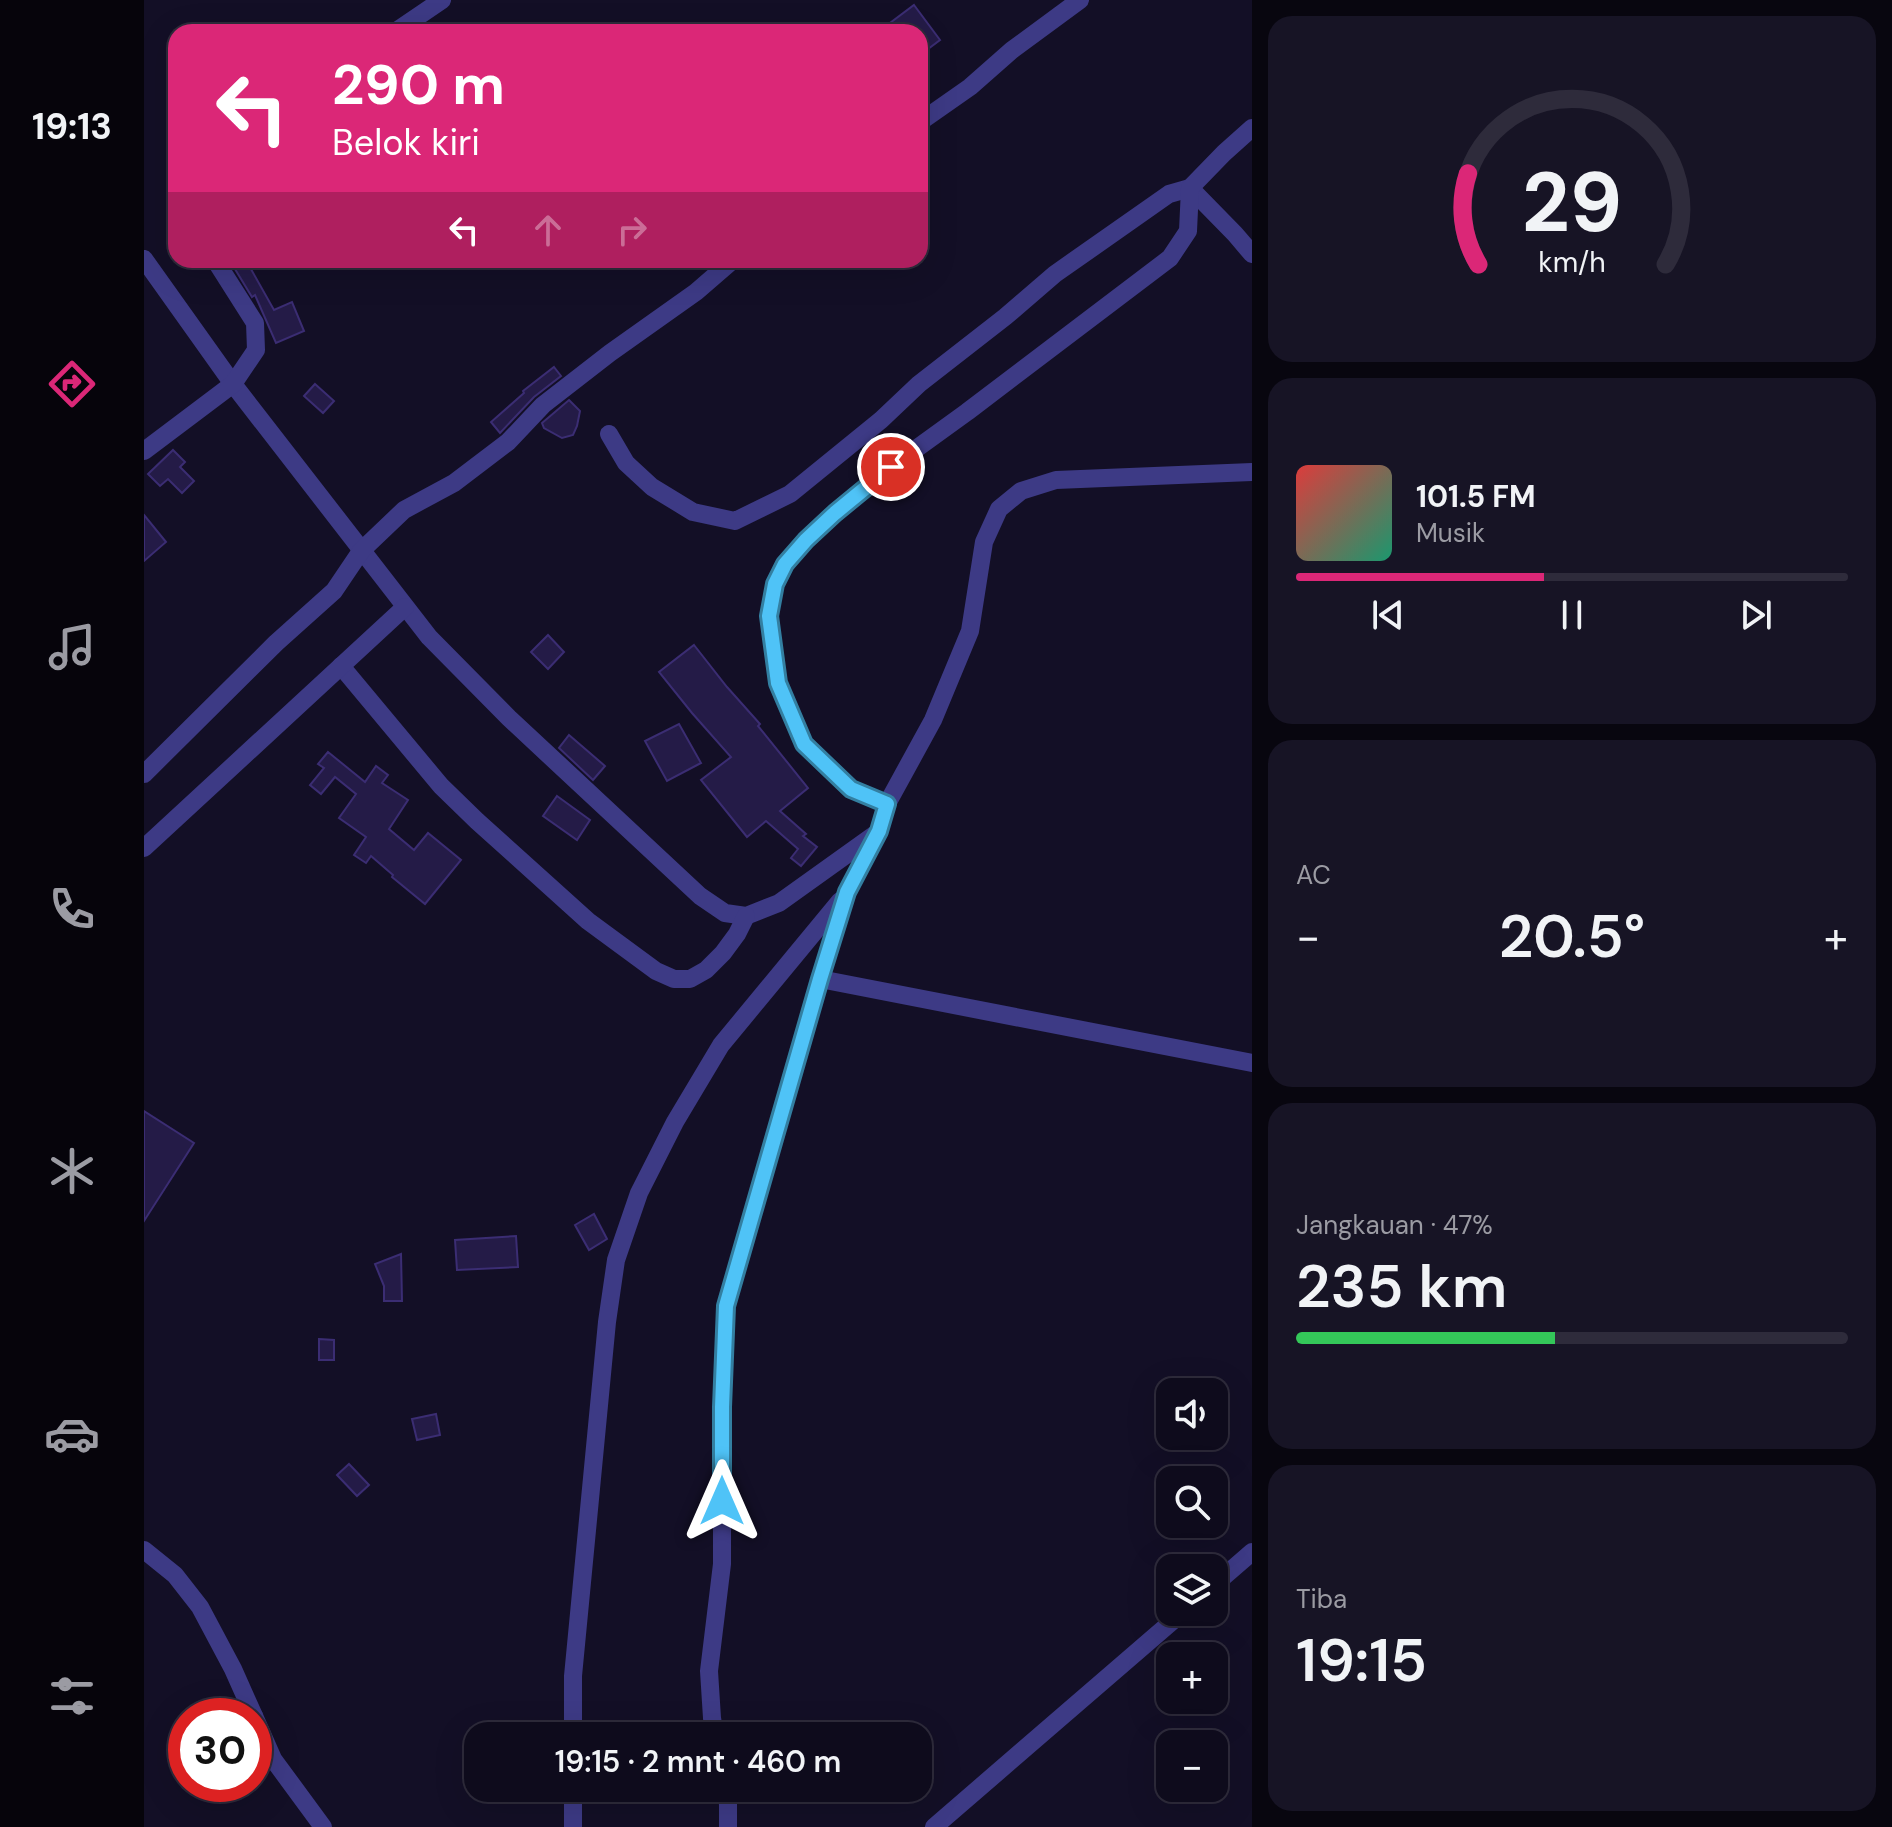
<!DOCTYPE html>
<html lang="id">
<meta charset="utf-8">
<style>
body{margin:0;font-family:"DM Sans",sans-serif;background:#171425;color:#f1f3f6;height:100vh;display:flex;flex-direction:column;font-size:30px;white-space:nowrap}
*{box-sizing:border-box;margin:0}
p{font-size:26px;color:#9b9ba3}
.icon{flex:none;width:44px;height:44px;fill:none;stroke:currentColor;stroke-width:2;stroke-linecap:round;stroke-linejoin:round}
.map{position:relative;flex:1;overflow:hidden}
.sheet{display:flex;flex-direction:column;gap:16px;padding:16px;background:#08060f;width:640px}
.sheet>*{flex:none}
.guide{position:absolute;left:24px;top:24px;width:760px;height:244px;border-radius:24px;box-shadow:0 8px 32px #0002,0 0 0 2px #2e2b3b;background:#db2777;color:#fff;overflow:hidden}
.controls{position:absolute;left:1012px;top:1378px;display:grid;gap:16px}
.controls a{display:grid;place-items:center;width:72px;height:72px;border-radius:16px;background:#0e0b1c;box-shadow:0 8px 32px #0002,0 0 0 2px #2e2b3b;font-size:40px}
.speed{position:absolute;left:24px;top:1698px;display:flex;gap:16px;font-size:40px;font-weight:700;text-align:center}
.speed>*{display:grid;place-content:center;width:104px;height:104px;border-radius:50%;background:#0e0b1c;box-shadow:0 8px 32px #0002,0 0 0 2px #2e2b3b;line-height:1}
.speed .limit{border:12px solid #d22;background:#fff;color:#111}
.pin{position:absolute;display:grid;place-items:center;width:68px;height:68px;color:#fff;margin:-34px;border:4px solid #fff;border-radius:50%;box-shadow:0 2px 8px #0007}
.me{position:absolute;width:88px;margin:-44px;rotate:0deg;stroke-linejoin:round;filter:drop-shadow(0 0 6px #0008)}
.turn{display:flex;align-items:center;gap:28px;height:168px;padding:0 32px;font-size:36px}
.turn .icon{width:104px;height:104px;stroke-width:2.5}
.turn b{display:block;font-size:56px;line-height:68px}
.lanes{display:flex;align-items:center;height:76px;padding:0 32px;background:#0003;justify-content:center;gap:40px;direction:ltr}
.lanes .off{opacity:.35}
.big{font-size:60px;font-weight:600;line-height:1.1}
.sheet .card{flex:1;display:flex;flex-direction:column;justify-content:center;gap:12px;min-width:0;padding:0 28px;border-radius:24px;background:#171425}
.sheet .dial{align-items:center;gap:0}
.dial svg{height:208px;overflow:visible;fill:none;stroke:#2e2b3b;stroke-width:7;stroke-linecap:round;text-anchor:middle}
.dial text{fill:#f1f3f6;stroke:none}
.song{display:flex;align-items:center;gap:24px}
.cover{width:96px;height:96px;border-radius:12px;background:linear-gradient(135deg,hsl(0 70% 55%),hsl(160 70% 35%))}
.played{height:8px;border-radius:4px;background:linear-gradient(90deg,#db2777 45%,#2e2b3b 45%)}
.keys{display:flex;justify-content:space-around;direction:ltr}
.heat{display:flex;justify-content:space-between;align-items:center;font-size:44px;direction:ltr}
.charge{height:12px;border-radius:6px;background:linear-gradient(90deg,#34c759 47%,#2e2b3b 0)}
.trip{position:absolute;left:320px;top:1722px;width:468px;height:80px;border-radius:24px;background:#0e0b1c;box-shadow:0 8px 32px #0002,0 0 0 2px #2e2b3b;font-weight:600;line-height:80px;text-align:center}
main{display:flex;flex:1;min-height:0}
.menu{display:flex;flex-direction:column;width:144px;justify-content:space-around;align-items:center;background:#06040b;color:#9b9ba3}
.menu .icon{width:56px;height:56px}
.menu .on{color:#db2777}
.menu b{font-size:36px;color:#f1f3f6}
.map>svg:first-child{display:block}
.building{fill:#241b47;stroke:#3b2d73;stroke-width:2}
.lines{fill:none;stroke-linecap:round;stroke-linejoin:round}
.minor{stroke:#3d3a85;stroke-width:18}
.route-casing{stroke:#337fa1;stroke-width:20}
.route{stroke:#4fc3f7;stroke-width:14}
</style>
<main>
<nav class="menu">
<b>19:13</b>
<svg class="icon on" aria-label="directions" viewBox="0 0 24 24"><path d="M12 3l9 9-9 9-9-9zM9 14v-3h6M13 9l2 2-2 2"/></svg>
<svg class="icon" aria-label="music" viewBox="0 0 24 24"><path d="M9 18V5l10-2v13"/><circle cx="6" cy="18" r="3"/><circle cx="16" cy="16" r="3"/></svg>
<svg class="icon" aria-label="phone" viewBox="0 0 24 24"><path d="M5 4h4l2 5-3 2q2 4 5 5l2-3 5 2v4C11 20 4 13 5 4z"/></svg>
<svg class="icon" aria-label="climate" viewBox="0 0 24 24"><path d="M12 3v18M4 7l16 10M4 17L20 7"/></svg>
<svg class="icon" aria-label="car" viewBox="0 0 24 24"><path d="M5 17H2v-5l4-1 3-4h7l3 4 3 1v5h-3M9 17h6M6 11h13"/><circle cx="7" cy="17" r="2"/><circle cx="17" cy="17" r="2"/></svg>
<svg class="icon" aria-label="filters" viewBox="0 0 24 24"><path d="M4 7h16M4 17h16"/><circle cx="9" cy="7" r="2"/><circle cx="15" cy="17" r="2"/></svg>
</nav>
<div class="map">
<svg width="1108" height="1827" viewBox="0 0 1108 1827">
<rect width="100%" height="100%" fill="#130f26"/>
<g class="building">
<polygon points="770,5 796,40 776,55 776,32 734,32"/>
<polygon points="103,262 130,310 148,302 160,331 132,343 111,295 108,297 91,269"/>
<polygon points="410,367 417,376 390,397 356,433 347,422 380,393 379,391"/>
<polygon points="171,384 190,401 179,413 160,396"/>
<polygon points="425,400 436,411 433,426 429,435 418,438 400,428 398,423"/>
<polygon points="29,450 41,462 36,467 50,481 38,493 24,479 16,486 4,474"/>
<polygon points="0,515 22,542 0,561"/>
<polygon points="404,635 420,652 404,669 387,652"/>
<polygon points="550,645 583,687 616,724 614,726 664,788 636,811 662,834 659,836 673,847 657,866 647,858 654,849 622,821 603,837 557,780 587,757 548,713 515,672"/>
<polygon points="535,724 557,763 523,781 501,741"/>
<polygon points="425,735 461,766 449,780 415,748"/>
<polygon points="184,752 221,782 232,766 244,775 238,783 264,800 245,829 270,850 284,833 317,860 281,904 248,877 249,875 227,856 222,863 210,855 222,837 195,818 212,794 191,777 177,794 166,785 180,768 174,764"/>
<polygon points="413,796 446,820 433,840 399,816"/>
<polygon points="0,1111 50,1143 0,1221"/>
<polygon points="450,1214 463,1239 445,1250 431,1225"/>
<polygon points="372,1236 374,1267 313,1270 311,1240"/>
<polygon points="257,1254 258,1301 240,1301 240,1286 231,1264"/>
<polygon points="175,1339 190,1340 190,1360 175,1360"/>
<polygon points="292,1414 296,1435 273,1440 268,1419"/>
<polygon points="205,1464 225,1485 213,1496 193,1475"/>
</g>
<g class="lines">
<g class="minor">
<polyline points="251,32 298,0"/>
<polyline points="776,122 826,87 868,50 936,0"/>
<polyline points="0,259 89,384 285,637 365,718 556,896 581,913 602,916 635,903 730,835"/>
<polyline points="465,434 482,463 508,487 549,512 591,521 646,494 737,420 775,384 861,317 911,274 1025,194 1046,188 1091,234 1108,254"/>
<polyline points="0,451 89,384 112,350 111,323 71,260"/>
<polyline points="197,666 297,786 333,821 444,921 512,971 530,979 546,979 562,970 579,953 593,934 602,916"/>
<polyline points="0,774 132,643 190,591 217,551 260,510 310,483 364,442 399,405 466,353 552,292 589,260"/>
<polyline points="743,804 707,789 660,744 634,683 625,616 631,584 641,564 662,540 691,513 747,467 823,412 1026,258 1044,231 1046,188 1080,153 1108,128"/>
<polyline points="0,848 261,607"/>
<polyline points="676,979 1108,1063"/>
<polyline points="0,1550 31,1575 56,1607 89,1669 110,1716"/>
<polyline points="1070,1585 1108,1552"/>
<polyline points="110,1716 129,1759 179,1827"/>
<polyline points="429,1736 429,1676 463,1322 472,1260 495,1193 531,1122 577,1045 696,901"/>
<polyline points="571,1736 568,1718 565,1671 578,1564 578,1407 582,1306 676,979 703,892 735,831 743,804 789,720 826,631 840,542 855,509 877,491 912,480 1108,472"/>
<polyline points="429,1788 429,1827"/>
<polyline points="581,1788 584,1804 584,1827"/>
<polyline points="790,1827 1039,1612"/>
</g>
</g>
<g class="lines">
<g class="route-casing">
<polyline id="route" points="578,1501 578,1407 582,1306 676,979 703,892 735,831 743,804 707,789 660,744 634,683 625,616 631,584 641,564 662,540 691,513 747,467"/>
</g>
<use href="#route" class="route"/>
</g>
</svg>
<div class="controls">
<a><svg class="icon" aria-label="sound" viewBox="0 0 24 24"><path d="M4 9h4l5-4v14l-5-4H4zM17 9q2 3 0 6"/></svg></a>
<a><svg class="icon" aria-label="search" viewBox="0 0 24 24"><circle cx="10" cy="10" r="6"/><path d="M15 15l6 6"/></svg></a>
<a><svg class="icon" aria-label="layers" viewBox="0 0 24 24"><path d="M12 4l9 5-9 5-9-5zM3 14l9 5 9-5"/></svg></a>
<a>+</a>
<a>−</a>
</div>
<div class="speed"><div class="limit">30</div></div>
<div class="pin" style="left:747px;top:467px;background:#d93025"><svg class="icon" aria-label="arrive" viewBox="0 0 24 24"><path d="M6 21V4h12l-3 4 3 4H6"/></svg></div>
<svg class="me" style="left:578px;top:1501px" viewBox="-20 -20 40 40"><path d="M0-17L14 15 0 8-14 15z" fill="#4fc3f7" stroke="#fff" stroke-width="4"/></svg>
<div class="trip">19:15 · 2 mnt · 460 m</div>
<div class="guide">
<div class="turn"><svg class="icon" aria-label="left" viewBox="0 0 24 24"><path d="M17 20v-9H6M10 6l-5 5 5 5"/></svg><div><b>290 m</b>Belok kiri</div></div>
<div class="lanes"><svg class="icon" aria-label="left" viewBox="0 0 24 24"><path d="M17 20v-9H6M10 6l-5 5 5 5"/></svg><svg class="icon off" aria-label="ahead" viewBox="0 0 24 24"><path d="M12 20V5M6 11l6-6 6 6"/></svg><svg class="icon off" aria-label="right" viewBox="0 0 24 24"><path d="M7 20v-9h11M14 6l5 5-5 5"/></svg></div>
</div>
</div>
<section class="sheet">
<div class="card dial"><svg viewBox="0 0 100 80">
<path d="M14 69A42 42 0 1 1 86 69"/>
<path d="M14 69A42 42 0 0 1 10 34" stroke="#db2777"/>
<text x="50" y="56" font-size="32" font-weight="700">29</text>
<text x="50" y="72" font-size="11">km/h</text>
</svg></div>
<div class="card">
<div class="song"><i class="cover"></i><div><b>101.5 FM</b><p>Musik</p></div></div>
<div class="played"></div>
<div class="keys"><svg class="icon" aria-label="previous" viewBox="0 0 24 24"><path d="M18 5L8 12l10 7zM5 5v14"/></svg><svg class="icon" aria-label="pause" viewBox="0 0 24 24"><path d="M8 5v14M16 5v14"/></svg><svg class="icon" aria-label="next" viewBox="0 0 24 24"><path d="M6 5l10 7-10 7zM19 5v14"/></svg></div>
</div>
<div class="card"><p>AC</p>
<div class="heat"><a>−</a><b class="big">20.5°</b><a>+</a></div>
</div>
<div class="card"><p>Jangkauan · 47%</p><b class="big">235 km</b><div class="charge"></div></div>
<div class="card"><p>Tiba</p><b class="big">19:15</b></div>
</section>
</main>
